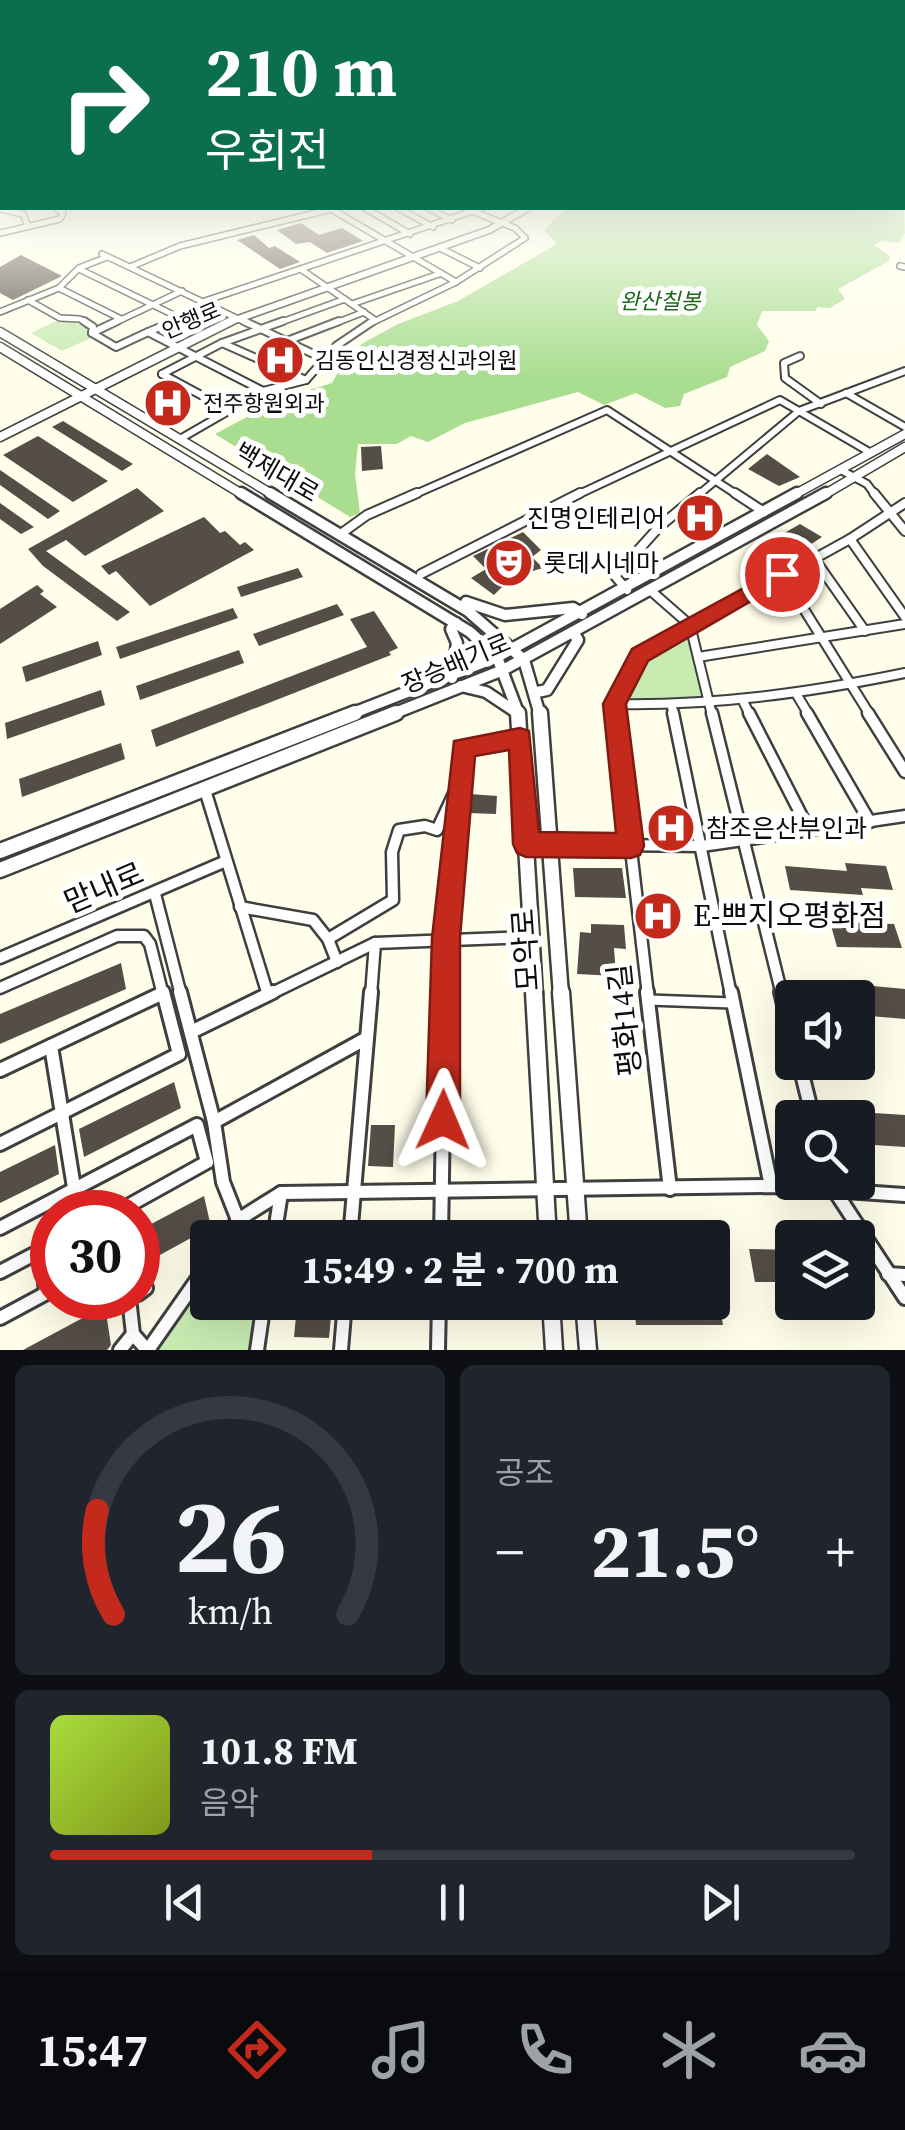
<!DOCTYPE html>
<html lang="ko">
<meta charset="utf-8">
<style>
body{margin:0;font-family:"Source Serif 4","Noto Sans KR",serif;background:#20242c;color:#f1f3f6;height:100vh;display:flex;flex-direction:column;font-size:38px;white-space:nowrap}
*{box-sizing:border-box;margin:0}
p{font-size:32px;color:#9ea1a6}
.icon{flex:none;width:55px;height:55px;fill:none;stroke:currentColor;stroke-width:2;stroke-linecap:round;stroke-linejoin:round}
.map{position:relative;height:1350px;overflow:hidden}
.drawer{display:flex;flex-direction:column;gap:15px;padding:15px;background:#0d0f14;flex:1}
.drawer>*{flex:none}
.guide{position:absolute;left:0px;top:0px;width:905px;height:210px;box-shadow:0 10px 40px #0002;background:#0b6e4f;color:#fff;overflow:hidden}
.controls{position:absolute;left:775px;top:980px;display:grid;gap:20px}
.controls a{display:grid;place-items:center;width:100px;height:100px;border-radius:10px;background:#171b24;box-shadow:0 10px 40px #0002;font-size:50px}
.speed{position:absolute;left:30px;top:1190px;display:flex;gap:20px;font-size:50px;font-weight:700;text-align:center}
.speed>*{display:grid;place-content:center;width:130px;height:130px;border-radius:50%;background:#171b24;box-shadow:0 10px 40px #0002;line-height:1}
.speed .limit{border:15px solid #d22;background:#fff;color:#111}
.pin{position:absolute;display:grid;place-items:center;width:85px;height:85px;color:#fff;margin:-42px;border:5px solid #fff;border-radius:50%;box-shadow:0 2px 10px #0007}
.me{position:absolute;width:110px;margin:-55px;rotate:1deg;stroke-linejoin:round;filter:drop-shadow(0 0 8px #0008)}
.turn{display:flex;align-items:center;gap:35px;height:210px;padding:0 40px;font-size:45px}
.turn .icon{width:130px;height:130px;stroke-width:2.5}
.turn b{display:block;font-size:70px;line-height:85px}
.big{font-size:75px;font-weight:700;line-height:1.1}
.drawer .tile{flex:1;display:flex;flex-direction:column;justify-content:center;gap:15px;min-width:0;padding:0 35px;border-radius:15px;background:#20242c}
.drawer .dial{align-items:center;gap:0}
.dial svg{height:260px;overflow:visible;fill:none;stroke:#363941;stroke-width:7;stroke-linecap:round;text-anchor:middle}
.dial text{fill:#f1f3f6;stroke:none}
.song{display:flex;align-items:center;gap:30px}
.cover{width:120px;height:120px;border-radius:15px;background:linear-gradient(135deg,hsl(80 70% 55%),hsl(70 70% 35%))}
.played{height:10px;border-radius:5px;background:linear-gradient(90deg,#c42a1c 40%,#363941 40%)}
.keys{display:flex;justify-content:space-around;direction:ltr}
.heat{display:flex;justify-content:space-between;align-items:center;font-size:55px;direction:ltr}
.drawer .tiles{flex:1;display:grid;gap:15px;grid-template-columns:1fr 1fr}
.tile:last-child{grid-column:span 2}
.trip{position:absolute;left:190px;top:1220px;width:540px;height:100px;border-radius:10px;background:#171b24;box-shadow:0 10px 40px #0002;font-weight:700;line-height:100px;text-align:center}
.tab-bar{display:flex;height:160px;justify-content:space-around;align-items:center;background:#090b0e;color:#9ea1a6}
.tab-bar .icon{width:70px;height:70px}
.tab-bar .current{color:#c42a1c}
.tab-bar b{font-size:45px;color:#f1f3f6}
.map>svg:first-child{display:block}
.green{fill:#c8ebb2}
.forest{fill:#a9dd90}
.building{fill:#554e47}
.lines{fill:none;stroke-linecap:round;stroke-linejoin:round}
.pedestrian-casing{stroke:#3f3f3f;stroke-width:14}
.minor-far4-casing{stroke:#3f3f3f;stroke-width:8}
.minor-far3-casing{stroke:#3f3f3f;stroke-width:10}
.minor-far2-casing{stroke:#3f3f3f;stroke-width:12}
.minor-far1-casing{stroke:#3f3f3f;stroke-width:15}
.minor-casing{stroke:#3f3f3f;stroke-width:18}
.tertiary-far4-casing{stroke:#3f3f3f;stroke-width:9}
.tertiary-far3-casing{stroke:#3f3f3f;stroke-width:11}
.tertiary-far2-casing{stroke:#3f3f3f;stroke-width:15}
.tertiary-far1-casing{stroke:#3f3f3f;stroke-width:19}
.tertiary-casing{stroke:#3f3f3f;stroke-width:21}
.pedestrian{stroke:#fff;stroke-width:9}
.minor-far4{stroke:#fff;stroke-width:5}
.minor-far3{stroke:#fff;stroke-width:6}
.minor-far2{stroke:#fff;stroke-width:8}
.minor-far1{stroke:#fff;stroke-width:10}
.minor{stroke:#fff;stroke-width:12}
.tertiary-far4{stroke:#fff;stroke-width:6}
.tertiary-far3{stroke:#fff;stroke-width:8}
.tertiary-far2{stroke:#fff;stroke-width:10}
.tertiary-far1{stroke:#fff;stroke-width:14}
.tertiary{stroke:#fff;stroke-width:16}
.route{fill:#c42a1c;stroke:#7f1b12;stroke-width:2.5}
.labels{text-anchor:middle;stroke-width:10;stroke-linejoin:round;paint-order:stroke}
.far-park-label{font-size:22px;font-style:italic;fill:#1f6719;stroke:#fff}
.far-street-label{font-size:22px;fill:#0c0c0c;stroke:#fff}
.far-poi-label{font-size:22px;fill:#0c0c0c;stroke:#fff;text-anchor:start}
.street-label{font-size:25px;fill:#0c0c0c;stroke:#fff}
.poi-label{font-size:25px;fill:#0c0c0c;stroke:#fff;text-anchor:start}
.near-street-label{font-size:30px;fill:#0c0c0c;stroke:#fff}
.near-poi-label{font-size:30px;fill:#0c0c0c;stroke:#fff;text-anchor:start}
</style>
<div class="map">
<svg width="905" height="1350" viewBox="0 0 905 1350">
<rect width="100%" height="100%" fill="#fffeea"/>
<g class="green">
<polygon points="58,320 85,325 91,338 62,351 31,333"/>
<polygon points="690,625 710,705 614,704 640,655"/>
<polygon points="207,1264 208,1302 264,1303 257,1350 148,1350"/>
</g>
<polygon class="forest" points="903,188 905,233 898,243 881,241 874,245 890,256 889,261 838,289 845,299 830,308 817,307 816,311 762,311 757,325 769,341 765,351 730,367 727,377 684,394 680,406 665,408 636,393 604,405 578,392 465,423 428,442 411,436 397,444 358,444 355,474 360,513 350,517 215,434 283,398 332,383 348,355 365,342 398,324 458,301 557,244 544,230 567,208 902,208"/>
<g class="building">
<polygon points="301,223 319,235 342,228 363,241 327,253 310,242 296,244 277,230"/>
<polygon points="254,235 269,248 275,246 300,262 280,269 237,240"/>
<polygon points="21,255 62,276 13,300 0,293 0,267"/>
<polygon points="63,421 133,464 122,471 52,427"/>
<polygon points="38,436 108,481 73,502 3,455"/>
<polygon points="381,446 383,469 362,471 361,447"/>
<polygon points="767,454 800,477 779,486 748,469"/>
<polygon points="0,470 60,511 48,519 0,485"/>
<polygon points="137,488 164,511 85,556 66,540 46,551 130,612 117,621 43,566 28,549"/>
<polygon points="0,503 34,527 21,534 0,519"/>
<polygon points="204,517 220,533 225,531 240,545 245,542 254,550 150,606 116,571 109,575 101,566"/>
<polygon points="800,524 822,537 796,554 774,539"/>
<polygon points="523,532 541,550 532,557 543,568 512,577 494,595 471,578 486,569 473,556"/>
<polygon points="298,568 303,577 241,597 237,587"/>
<polygon points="37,585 44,591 40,594 57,607 0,644 0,609"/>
<polygon points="337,604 344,615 259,646 253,634"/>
<polygon points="233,608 238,618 120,659 116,647"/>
<polygon points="374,611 398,648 389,652 391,655 156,747 151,730 367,647 350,619"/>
<polygon points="98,641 102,655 26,682 22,667"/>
<polygon points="239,650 244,663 140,700 136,686"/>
<polygon points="101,690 105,705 7,739 5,723"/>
<polygon points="121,743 125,759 22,797 19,779"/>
<polygon points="470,794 497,796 496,814 468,813"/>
<polygon points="845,863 886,866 893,890 861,888 863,895 790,890 785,866 847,871"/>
<polygon points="573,868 622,868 626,898 575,897"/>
<polygon points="830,922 894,924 902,948 837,947"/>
<polygon points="591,924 624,925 626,949 614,948 616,976 577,974 580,932 591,933"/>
<polygon points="121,963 126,989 0,1044 0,1014"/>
<polygon points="809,980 905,989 905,1019 858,1015 858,998 812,998"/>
<polygon points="174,1082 181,1108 84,1157 79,1129"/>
<polygon points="858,1112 905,1115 905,1147 858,1144"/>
<polygon points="371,1125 395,1125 393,1167 368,1166"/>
<polygon points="55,1145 59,1174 0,1203 0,1172"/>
<polygon points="204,1196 211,1227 138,1267 138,1231"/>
<polygon points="749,1249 792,1250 792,1282 755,1282"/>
<polygon points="634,1302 719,1302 723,1325 636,1325"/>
<polygon points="105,1306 111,1345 107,1350 23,1350"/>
<polygon points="296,1316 331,1317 329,1338 294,1337"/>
</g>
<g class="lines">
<g class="pedestrian-casing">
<polyline id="pedestrian" points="649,1000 732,1003"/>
</g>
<g class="minor-far4-casing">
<g id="minor-far4">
<polyline points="365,208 410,234"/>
<polyline points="398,208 433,227"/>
<polyline points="428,208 452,220"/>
<polyline points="0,209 23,214 28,226"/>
<polyline points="331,209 456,282"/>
<polyline points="0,233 60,219 63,213 56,208"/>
<polyline points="440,248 480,268"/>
<polyline points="102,254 249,324"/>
<polyline points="900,266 905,267"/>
<polyline points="130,267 180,246 336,208"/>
<polyline points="79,269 180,318"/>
<polyline points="302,270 375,320"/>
<polyline points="59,288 121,319"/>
<polyline points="28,300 60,318 80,319 88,324"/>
<polyline points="205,301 482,208"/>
<polyline points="352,304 439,274"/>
<polyline points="0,312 59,288 79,268 107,257"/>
<polyline points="112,324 182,291"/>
<polyline points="168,324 213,305"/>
<polyline points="276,324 345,299"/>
<polyline points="333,324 364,312"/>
<polyline points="369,324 456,282 525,238 515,228 464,208"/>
</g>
</g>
<g class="minor-far3-casing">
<g id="minor-far3">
<polyline points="84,321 93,327 92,333 116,347 148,332 263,391"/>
<polyline points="244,321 324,359"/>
<polyline points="148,332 174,321"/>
<polyline points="92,333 117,321"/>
<polyline points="287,341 339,321"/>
<polyline points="222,343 306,380"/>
<polyline points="800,356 784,363 785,378 821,404"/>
<polyline points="162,374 222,343 283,321"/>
<polyline points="162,374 227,409"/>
<polyline points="846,393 905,427"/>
<polyline points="180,439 263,391 306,380 336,346 373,321"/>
<polyline points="841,470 867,484 876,496"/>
<polyline points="411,496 607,410 739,496"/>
<polyline points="575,496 780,400 871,453"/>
<polyline points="697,496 799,411 905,371"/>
</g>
</g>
<g class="minor-far2-casing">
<g id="minor-far2">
<polyline points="735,493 764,512"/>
<polyline points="874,493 905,531"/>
<polyline points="342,533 367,515 417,493"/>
<polyline points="850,539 905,617"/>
<polyline points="813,557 865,631"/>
<polyline points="421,574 580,493"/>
<polyline points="782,574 870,715"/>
<polyline points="627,590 615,576 659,527 700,493"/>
<polyline points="650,590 690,625 712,715"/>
<polyline points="698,657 905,624"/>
<polyline points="797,695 809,715"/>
<polyline points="744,703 750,715"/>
<path d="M614 704C713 706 808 693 905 673"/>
<polyline points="672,707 674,715"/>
<polyline points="615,715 614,704 640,655 850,539 905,503"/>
</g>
</g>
<g class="minor-far1-casing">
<g id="minor-far1">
<polyline points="615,713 648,995"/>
<polyline points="673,713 731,995"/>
<polyline points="712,713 782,995"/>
<polyline points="749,713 810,832"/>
<polyline points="807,713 870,822"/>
<polyline points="868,713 905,772"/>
<polyline points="205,790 268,995"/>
<polyline points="527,844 702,846 905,816"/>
<polyline points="155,894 181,995"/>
<polyline points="240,907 313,920 328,939"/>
<polyline points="0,958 226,861"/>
<polyline points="337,962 328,939 393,900 392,852 399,830 425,826 437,830 459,783"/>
<polyline points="0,988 117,936 144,936 150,944 163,995"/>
<polyline points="159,995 163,993"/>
<polyline points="268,995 375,943 530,937"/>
<polyline points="371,995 375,943"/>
<polyline points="445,995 446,938 464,769 462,748 521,738"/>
</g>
</g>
<g class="minor-casing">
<g id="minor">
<polyline points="180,992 214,1122 223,1182 238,1220"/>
<polyline points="647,992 670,1189"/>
<polyline points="731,992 771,1186"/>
<polyline points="781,992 792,1037"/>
<polyline points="191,1032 273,992"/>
<polyline points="51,1046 78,1212"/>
<polyline points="799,1062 813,1118"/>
<polyline points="0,1070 163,993"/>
<polyline points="214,1122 367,1038"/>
<polyline points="0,1144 179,1054 163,992"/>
<polyline points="829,1182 905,1298"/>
<polyline points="0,1228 197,1125 207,1162 117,1212"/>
<polyline points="226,1238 238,1220 281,1193 771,1186 905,1195"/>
<polyline points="274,1238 281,1193"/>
<polyline points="350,1238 371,992"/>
<polyline points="441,1238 445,992"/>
<polyline points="0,1272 42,1250 46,1293"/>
<polyline points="888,1274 905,1275"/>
<polyline points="138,1294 146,1288"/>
<polyline points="129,1298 133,1334 147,1350"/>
<polyline points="0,1318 52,1290"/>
<polyline points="120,1350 133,1334"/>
<polyline points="148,1350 208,1264"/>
<polyline points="257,1350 264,1302"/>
<polyline points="341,1350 345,1302"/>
<polyline points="438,1350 439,1302"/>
</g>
</g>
<g class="tertiary-far4-casing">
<polyline id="tertiary-far4" points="224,324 489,230 528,208"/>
</g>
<g class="tertiary-far3-casing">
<g id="tertiary-far3">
<polyline points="0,332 275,496"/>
<polyline points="0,347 245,496"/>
<polyline points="0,437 231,321"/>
<polyline points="792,496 905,434"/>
<polyline points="822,496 905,447"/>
</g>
</g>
<g class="tertiary-far2-casing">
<g id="tertiary-far2">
<polyline points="241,493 470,632 497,657 519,715"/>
<polyline points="270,493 468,611 524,660 540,715"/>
<polyline points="466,602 505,615 573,608 582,614"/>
<polyline points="452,678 457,643 451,629 456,623"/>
<polyline points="461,686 486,692 519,714"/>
<polyline points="537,692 547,690 578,640 573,632"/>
<polyline points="348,715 497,657 797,493"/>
<polyline points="390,715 503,670 826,493"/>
</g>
</g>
<g class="tertiary-far1-casing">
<g id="tertiary-far1">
<polyline points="518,713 535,995"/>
<polyline points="540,713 561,995"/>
<polyline points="0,851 355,713"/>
<polyline points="0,870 396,713"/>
</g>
</g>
<g class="tertiary-casing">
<g id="tertiary">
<polyline points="534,992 548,1238"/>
<polyline points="561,992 579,1238"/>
<polyline points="551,1302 554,1350"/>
<polyline points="584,1302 588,1350"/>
</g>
</g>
<use href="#pedestrian" class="pedestrian"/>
<use href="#minor-far4" class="minor-far4"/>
<use href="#minor-far3" class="minor-far3"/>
<use href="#minor-far2" class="minor-far2"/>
<use href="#minor-far1" class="minor-far1"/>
<use href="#minor" class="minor"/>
<use href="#tertiary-far4" class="tertiary-far4"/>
<use href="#tertiary-far3" class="tertiary-far3"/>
<use href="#tertiary-far2" class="tertiary-far2"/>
<use href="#tertiary-far1" class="tertiary-far1"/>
<use href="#tertiary" class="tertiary"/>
</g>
<linearGradient id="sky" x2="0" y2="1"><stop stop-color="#90c0ef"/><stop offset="0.5" stop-color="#fffff6"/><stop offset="1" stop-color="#fffff6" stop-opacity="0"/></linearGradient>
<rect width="905" height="377" fill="url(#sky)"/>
<polygon class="route" points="782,567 792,574 789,579 648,661 626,704 644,846 640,855 631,858 526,857 517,853 513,844 509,750 475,756 460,938 460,1120 455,1132 443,1137 431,1132 426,1120 432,938 454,741 520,728 529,731 539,832 616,833 603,704 632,649"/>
<defs>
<g id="hospital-disc" transform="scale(2.5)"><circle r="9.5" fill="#c42a1c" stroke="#fff"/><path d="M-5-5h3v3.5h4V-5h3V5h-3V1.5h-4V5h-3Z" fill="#fff"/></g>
<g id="theatre-disc" transform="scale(2.5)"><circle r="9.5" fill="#c42a1c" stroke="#fff"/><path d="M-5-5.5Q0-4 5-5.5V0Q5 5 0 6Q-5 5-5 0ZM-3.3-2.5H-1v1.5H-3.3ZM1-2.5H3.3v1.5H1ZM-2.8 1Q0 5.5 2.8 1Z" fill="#fff"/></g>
</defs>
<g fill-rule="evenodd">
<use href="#hospital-disc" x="280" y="360"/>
<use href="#hospital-disc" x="168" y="403"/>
<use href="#hospital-disc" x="700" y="518"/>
<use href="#theatre-disc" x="509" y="563"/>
<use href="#hospital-disc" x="671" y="828"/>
<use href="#hospital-disc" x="658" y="916"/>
</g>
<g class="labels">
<g class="far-park-label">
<text x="660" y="309">완산칠봉</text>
</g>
<g class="far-street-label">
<text transform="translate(191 320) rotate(-23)" y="8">안행로</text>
</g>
<g class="far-poi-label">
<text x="315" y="368">김동인신경정신과의원</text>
<text x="203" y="411">전주항원외과</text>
</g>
<g class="street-label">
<text transform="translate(277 472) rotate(30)" y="9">백제대로</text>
<text transform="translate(456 663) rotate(-23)" y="9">장승배기로</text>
</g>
<g class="poi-label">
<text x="665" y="527" text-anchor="end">진명인테리어</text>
<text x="544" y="572">롯데시네마</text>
<text x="706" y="837">참조은산부인과</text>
</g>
<g class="near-street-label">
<text transform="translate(104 888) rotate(-23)" y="10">맏내로</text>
<text transform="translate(526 950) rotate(-94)" y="10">모악로</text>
<text transform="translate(625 1020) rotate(-96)" y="10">평화14길</text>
</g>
<g class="near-poi-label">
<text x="693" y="926">E-쁘지오평화점</text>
</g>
</g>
</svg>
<div class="controls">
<a><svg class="icon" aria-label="sound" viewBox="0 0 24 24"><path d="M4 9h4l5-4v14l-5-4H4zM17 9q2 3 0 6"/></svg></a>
<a><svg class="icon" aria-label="search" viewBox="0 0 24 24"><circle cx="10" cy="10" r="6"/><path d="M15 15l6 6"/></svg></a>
<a><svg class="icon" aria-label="layers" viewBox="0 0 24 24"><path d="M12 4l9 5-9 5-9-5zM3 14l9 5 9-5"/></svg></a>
</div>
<div class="speed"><div class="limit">30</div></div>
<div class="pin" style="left:782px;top:574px;background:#d93025"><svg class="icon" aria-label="arrive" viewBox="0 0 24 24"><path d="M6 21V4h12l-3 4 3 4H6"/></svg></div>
<svg class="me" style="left:443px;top:1120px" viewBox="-20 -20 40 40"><path d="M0-17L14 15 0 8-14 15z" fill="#c42a1c" stroke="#fff" stroke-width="4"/></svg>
<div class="trip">15:49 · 2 분 · 700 m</div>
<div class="guide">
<div class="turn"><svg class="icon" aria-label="right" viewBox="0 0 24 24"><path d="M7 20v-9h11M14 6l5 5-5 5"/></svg><div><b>210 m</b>우회전</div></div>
</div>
</div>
<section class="drawer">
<div class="tiles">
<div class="tile dial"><svg viewBox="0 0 100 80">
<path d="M14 69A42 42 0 1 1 86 69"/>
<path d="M14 69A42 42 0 0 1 9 37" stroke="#c42a1c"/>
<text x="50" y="56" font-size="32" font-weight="700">26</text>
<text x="50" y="72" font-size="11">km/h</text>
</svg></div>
<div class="tile"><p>공조</p>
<div class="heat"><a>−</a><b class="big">21.5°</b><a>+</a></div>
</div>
<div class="tile">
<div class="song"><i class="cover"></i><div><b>101.8 FM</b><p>음악</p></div></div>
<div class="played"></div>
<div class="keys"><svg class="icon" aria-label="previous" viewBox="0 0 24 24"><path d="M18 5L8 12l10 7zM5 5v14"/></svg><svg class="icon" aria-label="pause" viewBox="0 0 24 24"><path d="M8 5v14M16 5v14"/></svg><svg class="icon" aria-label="next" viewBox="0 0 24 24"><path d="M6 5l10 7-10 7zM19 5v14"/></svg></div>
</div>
</div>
</section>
<nav class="tab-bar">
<b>15:47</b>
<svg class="icon current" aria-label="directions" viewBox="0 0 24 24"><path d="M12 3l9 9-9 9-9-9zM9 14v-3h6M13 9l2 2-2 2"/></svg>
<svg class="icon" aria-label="music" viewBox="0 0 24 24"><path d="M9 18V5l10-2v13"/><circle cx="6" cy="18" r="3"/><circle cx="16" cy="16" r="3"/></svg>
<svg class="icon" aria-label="phone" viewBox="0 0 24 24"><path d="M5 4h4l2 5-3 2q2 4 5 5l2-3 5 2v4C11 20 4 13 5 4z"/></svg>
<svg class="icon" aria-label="climate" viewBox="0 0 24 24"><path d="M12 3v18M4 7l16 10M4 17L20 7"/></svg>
<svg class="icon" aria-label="car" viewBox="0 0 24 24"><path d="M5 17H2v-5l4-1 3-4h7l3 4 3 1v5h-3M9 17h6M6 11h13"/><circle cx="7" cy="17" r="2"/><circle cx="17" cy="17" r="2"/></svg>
</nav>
